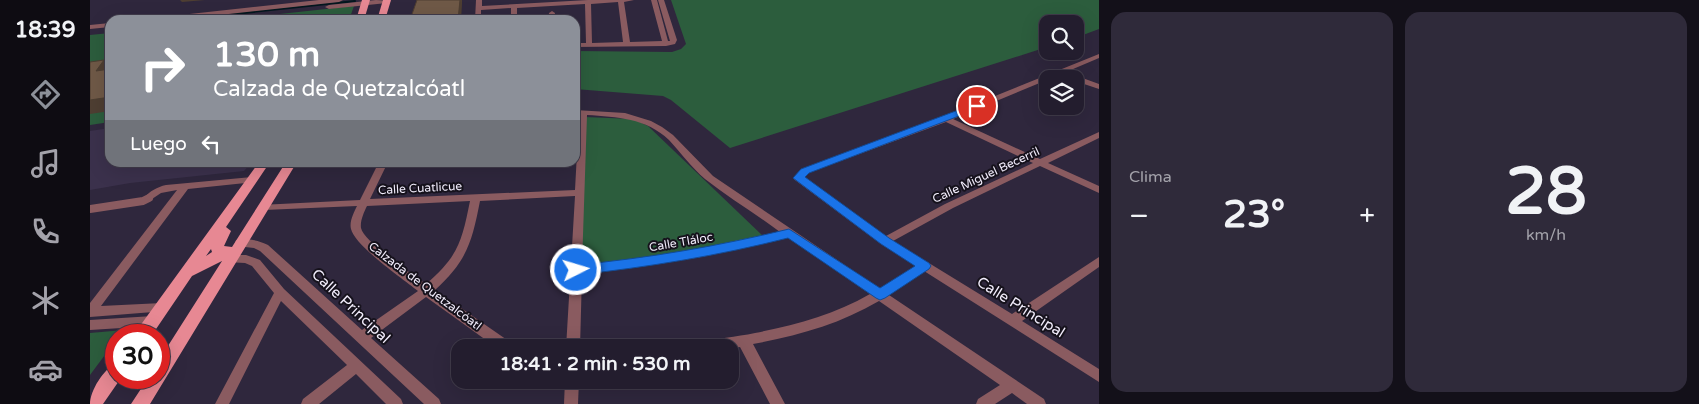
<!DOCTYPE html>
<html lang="es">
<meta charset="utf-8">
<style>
body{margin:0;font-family:"Varela Round",sans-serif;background:#2f2a3a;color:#f1f3f6;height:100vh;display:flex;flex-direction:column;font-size:19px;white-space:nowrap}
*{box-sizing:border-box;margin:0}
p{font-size:16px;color:#a3a2aa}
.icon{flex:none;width:28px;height:28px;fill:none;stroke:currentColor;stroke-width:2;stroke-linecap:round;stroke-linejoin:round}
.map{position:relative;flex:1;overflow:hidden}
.details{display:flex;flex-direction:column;gap:12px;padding:12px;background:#131019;width:600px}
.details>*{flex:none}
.banner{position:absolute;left:15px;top:15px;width:475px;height:152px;border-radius:15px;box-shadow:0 5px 20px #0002,0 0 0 1px #403b4a;background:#8c9099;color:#fff;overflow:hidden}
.buttons{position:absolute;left:949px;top:15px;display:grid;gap:10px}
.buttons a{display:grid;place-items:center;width:45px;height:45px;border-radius:10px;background:#231d2e;box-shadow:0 5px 20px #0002,0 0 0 1px #403b4a;font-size:25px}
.speed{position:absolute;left:15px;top:324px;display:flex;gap:10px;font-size:25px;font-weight:700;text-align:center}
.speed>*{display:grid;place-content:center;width:65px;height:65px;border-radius:50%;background:#231d2e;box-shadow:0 5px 20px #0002,0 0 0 1px #403b4a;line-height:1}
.speed .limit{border:8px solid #d22;background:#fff;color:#111}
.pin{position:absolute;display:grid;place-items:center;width:42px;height:42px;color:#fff;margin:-21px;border:2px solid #fff;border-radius:50%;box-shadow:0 1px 5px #0007}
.me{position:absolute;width:55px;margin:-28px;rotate:85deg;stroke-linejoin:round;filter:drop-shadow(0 0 4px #0008)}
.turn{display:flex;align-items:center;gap:18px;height:105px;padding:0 25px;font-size:22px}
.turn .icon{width:65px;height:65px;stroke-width:2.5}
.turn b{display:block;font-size:35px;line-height:42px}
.then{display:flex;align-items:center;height:48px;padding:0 25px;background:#0003;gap:10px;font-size:19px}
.big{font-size:38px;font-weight:700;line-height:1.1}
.details .tile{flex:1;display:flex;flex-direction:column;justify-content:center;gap:8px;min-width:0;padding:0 18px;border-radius:15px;background:#2f2a3a}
.details .dial{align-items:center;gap:0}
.dial b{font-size:65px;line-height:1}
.heat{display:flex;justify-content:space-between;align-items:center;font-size:28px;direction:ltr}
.details .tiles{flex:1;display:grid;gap:12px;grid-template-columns:repeat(2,1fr)}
.trip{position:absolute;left:361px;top:339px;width:288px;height:50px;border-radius:15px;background:#231d2e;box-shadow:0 5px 20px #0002,0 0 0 1px #403b4a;font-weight:700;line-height:50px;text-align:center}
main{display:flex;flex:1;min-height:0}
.tabs{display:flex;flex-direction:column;width:90px;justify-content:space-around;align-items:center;background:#0e0c12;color:#a3a2aa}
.tabs .icon{width:35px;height:35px}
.tabs .on{color:#8c9099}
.tabs b{font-size:22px;color:#f1f3f6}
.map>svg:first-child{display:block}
.built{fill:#3b314c}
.green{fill:#2c5d3d}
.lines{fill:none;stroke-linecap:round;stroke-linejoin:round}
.stream{stroke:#03171e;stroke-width:2}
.pedestrian{stroke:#8a5b60;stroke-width:8}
.minor{fill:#8a5b60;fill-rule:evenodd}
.tertiary{fill:#8a5b60;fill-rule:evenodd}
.primary{fill:#e78893;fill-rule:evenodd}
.shaded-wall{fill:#4e3e32}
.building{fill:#6f5947;stroke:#4e3e32}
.route{fill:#1a73e8;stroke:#114b97}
.labels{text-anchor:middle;stroke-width:4;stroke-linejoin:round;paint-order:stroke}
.street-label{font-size:12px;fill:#f2edfc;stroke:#16121c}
.near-street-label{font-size:15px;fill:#f2edfc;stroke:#16121c}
</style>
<main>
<nav class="tabs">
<b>18:39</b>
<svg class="icon on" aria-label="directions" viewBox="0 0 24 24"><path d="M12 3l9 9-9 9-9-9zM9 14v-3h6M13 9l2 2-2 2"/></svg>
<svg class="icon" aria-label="music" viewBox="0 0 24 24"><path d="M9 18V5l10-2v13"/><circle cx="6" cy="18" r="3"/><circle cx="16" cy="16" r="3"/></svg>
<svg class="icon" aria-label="phone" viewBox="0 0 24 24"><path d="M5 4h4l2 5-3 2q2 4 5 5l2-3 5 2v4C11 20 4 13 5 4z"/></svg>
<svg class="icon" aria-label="climate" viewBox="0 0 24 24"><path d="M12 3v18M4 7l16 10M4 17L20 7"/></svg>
<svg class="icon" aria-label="car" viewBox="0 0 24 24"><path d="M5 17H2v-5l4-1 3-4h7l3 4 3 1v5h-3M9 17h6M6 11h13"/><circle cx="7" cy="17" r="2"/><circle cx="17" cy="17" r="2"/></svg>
</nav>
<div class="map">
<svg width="1009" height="404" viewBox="0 0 1009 404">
<rect width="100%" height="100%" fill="#2f273d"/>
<polygon class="built" points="20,128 20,162 161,163 154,171 40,183 0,190 0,131"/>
<g class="green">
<polygon points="581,0 1009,0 1009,29 985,38 985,24 958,24 957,47 640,148 581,100 573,96 485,89 485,51 582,52 591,49 596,44"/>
<polygon points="264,6 259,20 135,20"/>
<polygon points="20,33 20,122 0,125 0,35"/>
<polygon points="495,117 543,119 558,126 675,238 581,255 491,266"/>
<polygon points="34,330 30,335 26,335 26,340 0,375 0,333"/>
</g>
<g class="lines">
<polyline class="stream" points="88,20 265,1"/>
<polyline class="pedestrian" points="0,209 53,201 59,198"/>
<g class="minor">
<path d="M386 0H392V6L498 0H544L534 2 540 42 572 41 561 0H567L578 41H580L568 0H574L587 40 585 44 576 46 485 47V43H496L495 4 427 8V20H421V8L391 10V20H385ZM528 2 533 42 502 43 501 4Z"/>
<polygon points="462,11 465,13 464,20 458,20 459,13"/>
<path d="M1009 54V58L976 72 1009 84V89L985 81V79H980L969 75 863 119 950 159 1009 132V138L958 163 1009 186V193L950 166 863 208 803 241 922 314 1009 257V267L932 321 1009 369V382L834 271 799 295 954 399 956 404H937L922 393 905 404H886L888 399 910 385 789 301C750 324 707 336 663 344L695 404H680L650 347 640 349 607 348 608 344C626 338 646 337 665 333 705 325 744 315 780 294L698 237C630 256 562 266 492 274L490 348H476L485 196 390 201C382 242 377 261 345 290L423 344 424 348H407L336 297 281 338 349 399 351 404H334L170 251 164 248 146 246 145 243 146 240C157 238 168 240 178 245L272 330 328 291C313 279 265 246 261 229 259 222 264 212 267 206L174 210 169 207 170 205 270 200 289 162H298L280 199 485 190 489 115 485 114V110L535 113 561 121 572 127 583 135 623 176 790 289 826 266 791 244 705 180 703 178 712 169 853 117ZM497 115C527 117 556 118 579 140 591 153 602 168 615 179 639 198 666 214 690 232 625 249 559 258 492 265ZM856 122 943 163 855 204 796 236 714 178 718 173ZM380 201C372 241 368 257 336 284 323 275 274 242 271 228 270 221 274 212 277 206Z"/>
<path d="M162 177 165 178 167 180 165 182 98 189 11 306 72 303 76 305 78 308 76 311 0 317V303L87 190 71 193 59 201 54 198C60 191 67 187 76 185Z"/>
<polygon points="140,255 156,255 170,260 194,289 311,399 313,404 296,404 266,374 229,404 211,404 213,399 257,365 191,301 139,404 125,404 184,293 162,266 155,263 136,262 134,259 136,256"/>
<polygon points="63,316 67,317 69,321 67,325 63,326 0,330 0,320"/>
<polygon points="475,380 489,380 488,404 474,404"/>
</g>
<g class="tertiary">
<polygon points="229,0 253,0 249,2 84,20 59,20 63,18"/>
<polygon points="286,0 301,1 297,3 239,9 235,7 239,5"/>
<polygon points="20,23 20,27 0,29 0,25"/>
</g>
<g class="primary">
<polygon points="272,0 280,0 274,20 266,20"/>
<polygon points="293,0 301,0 295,20 287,20"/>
<path d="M169 162H180L136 227 141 231 134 246 142 247 196 162H207L60 404H41L58 378H69V360L132 261 102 276 62 335H45L47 330ZM121 249 122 252 116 256Z"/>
<path d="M26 364V378H31L13 404H0C0 391 14 368 26 364Z"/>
</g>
</g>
<g class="shaded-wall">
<polygon points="90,0 115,0 92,2"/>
<polygon points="370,0 372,0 372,4 371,20 368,20"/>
<polygon points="14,60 20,70 6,71"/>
<polygon points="20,97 20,111 0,114 0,100"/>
</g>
<g class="building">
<polygon points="327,0 370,0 368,20 320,20"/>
<polygon points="14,60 6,71 20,69 20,97 0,100 0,62"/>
</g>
<path class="route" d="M887 103 892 106 890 108 719 173 715 177 799 238 839 263 841 266 839 269 795 298 790 300 786 298 698 238C627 256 558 267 486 275L481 273 479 270 481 266 486 265C559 258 629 246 699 229L790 288 825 266 791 244 703 178 711 169Z"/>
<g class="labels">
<g class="street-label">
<text transform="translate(896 175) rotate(-25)" y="4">Calle Miguel Becerril</text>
<text transform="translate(330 188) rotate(-3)" y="4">Calle Cuatlicue</text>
<text transform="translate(591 242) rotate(-10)" y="4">Calle Tláloc</text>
<text transform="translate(335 286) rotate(37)" y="4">Calzada de Quetzalcóatl</text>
</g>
<g class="near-street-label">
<text transform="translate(261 306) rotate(43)" y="5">Calle Principal</text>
<text transform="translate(931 307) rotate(32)" y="5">Calle Principal</text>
</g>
</g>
</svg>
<div class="buttons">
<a><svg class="icon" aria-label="search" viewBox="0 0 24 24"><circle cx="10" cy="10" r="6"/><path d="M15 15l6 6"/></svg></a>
<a><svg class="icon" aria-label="layers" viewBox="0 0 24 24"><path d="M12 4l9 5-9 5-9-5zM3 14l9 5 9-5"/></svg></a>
</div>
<div class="speed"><div class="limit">30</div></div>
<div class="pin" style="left:887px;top:106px;background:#d93025"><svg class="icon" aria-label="arrive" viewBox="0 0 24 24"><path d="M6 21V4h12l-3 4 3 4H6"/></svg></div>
<svg class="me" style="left:486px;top:270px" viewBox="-20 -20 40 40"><circle r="17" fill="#1a73e8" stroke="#fff" stroke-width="3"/><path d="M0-11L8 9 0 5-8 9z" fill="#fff"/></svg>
<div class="trip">18:41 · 2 min · 530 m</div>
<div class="banner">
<div class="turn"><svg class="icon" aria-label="right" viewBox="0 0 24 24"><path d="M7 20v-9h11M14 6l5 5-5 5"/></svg><div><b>130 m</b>Calzada de Quetzalcóatl</div></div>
<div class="then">Luego<svg class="icon" aria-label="left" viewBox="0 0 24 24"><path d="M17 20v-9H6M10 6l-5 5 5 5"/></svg></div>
</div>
</div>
<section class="details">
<div class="tiles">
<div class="tile"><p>Clima</p>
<div class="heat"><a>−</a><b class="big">23°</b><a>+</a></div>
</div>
<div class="tile dial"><b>28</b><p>km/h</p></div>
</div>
</section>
</main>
